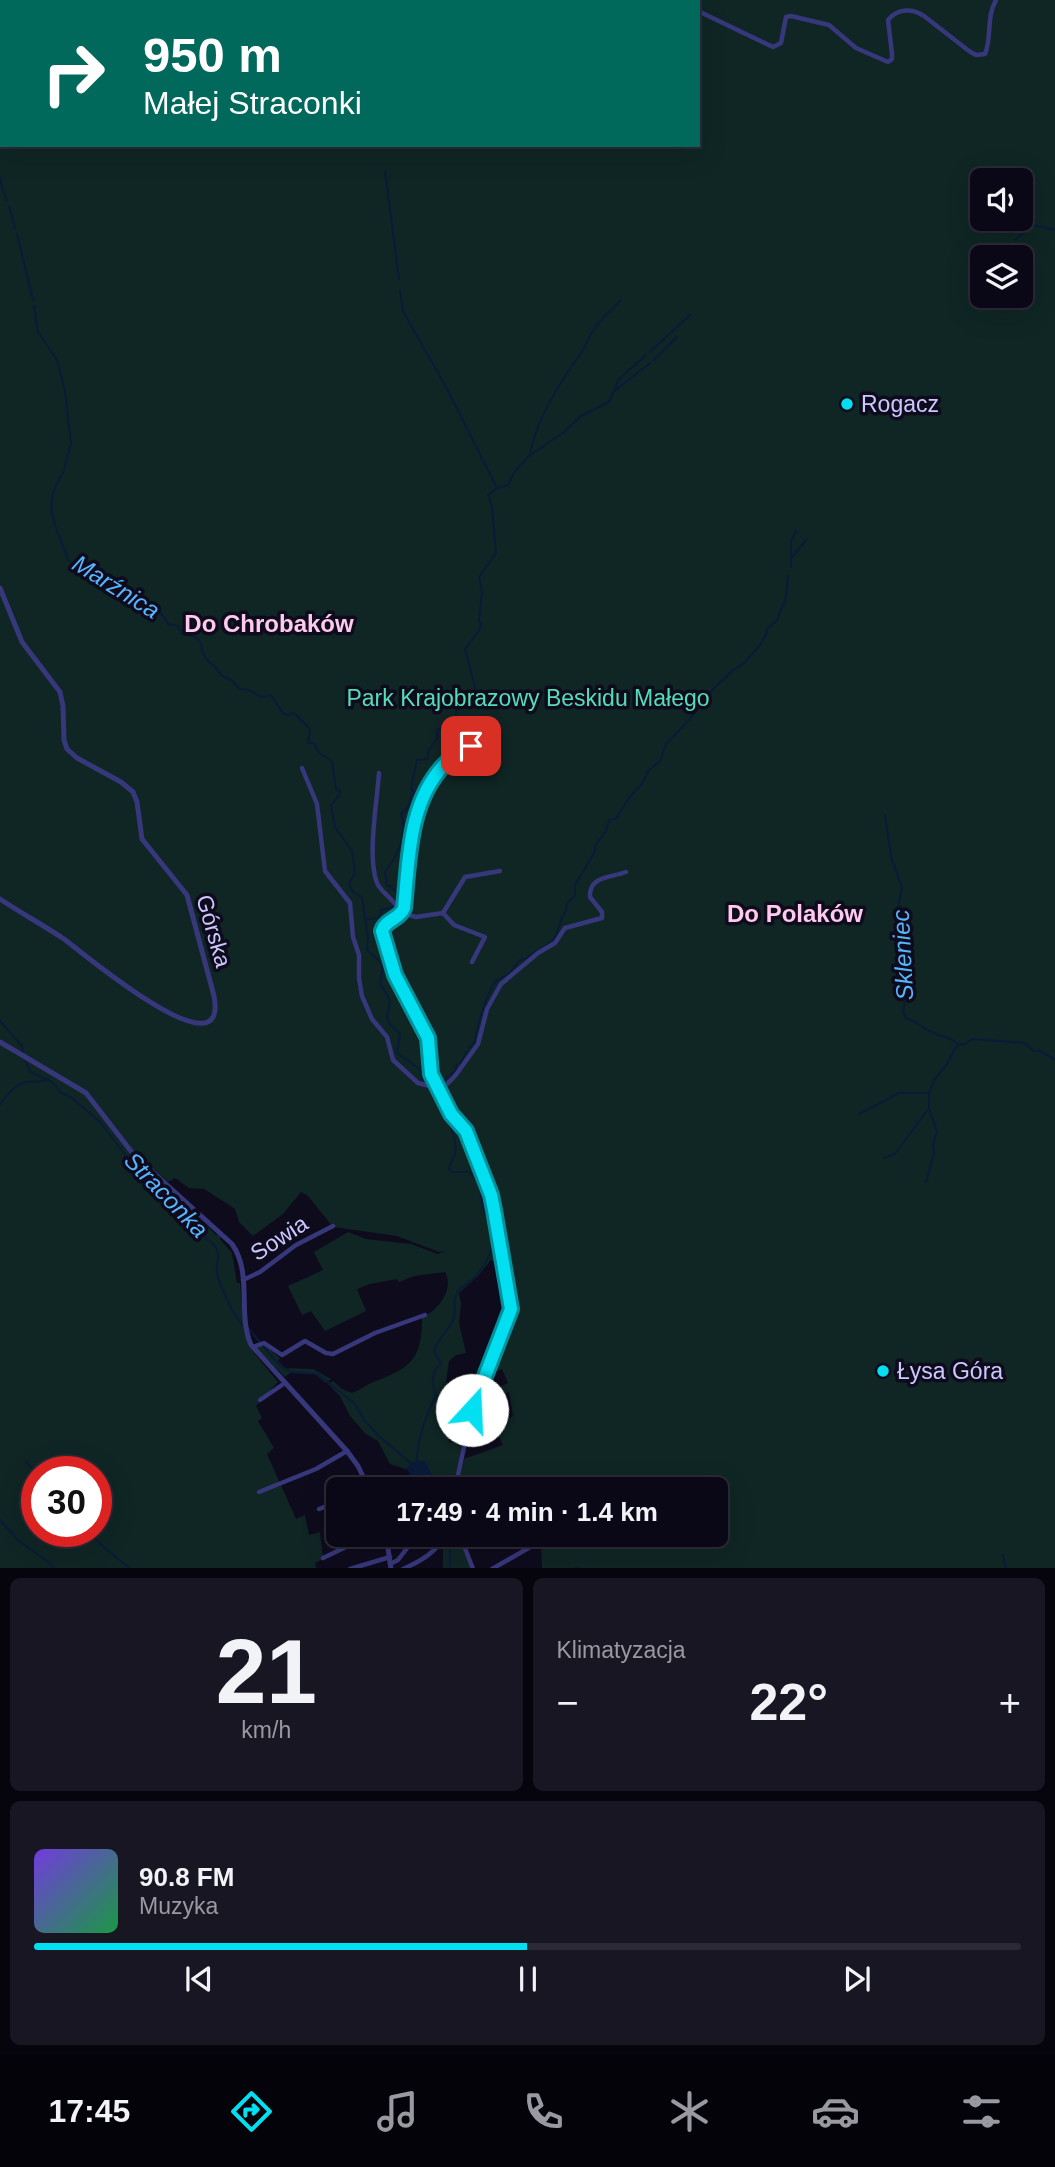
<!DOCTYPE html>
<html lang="pl">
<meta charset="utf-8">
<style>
body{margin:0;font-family:Helvetica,sans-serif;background:#181623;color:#f1f3f6;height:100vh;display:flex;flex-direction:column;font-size:26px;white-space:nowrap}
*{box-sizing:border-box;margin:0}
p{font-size:23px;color:#999aa1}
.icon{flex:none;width:38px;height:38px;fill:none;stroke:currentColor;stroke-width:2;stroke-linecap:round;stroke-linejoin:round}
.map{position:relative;height:1568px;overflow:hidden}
.panel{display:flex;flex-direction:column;gap:10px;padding:10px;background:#06040c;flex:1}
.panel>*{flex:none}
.hud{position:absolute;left:0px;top:0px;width:700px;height:147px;box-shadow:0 7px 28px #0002,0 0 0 2px #2a2935;background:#00695c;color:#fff;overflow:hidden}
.controls{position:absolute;left:970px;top:168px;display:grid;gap:14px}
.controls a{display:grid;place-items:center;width:63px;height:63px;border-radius:10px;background:#0a0816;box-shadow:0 7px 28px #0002,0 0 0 2px #2a2935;font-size:35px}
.speed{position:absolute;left:21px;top:1456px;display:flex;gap:14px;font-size:35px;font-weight:700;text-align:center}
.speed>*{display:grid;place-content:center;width:91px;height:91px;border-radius:50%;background:#0a0816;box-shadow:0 7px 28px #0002,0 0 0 2px #2a2935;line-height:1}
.speed .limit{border:10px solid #d22;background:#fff;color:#111}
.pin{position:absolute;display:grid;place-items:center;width:60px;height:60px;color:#fff;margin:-30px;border-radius:14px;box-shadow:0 4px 10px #0006}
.me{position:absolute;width:77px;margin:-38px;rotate:20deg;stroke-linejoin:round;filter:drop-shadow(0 0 5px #0008)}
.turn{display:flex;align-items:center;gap:24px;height:147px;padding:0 28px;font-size:32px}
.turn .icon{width:91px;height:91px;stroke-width:2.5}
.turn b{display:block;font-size:49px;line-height:60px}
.big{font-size:52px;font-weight:800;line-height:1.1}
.panel .widget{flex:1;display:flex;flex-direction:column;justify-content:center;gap:10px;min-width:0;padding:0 24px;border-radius:10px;background:#181623}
.panel .dial{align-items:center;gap:0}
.dial b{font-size:91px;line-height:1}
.song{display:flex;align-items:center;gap:21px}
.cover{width:84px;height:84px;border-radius:10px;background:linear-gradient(135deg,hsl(260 70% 55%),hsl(140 70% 35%))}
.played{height:7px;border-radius:4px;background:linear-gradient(90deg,#02dff0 50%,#2a2935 50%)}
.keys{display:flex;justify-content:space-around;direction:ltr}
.heat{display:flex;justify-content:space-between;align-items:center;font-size:38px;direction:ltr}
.panel .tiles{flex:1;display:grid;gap:10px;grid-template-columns:1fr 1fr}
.widget:last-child{grid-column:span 2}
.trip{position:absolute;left:326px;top:1477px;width:402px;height:70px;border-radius:10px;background:#0a0816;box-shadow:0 7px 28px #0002,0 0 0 2px #2a2935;font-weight:800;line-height:70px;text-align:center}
.tabs{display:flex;height:112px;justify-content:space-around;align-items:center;background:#040309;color:#999aa1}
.tabs .icon{width:49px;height:49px}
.tabs .selected{color:#02dff0}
.tabs b{font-size:32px;color:#f1f3f6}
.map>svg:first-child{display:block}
.green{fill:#0f2625;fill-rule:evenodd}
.water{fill:#091b38}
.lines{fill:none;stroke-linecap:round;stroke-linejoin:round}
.stream{stroke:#091b38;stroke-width:2}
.minor{stroke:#37377b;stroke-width:4.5}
.tertiary{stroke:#37377b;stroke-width:5}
.route-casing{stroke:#01919c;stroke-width:18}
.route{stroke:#02dff0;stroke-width:12}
.poi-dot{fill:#02dff0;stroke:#0e0b1d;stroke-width:2.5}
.labels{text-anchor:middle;stroke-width:7;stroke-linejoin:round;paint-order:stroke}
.poi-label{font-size:23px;fill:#ccc8ff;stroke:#0e0b1d;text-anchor:start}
.park-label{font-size:23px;fill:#55ddb7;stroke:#0e0b1d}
.street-label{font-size:23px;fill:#ccc8ff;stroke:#0e0b1d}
.water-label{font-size:24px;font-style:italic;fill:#57b5fe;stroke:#0e0b1d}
.neighbourhood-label{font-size:24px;font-weight:bold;fill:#ffcaed;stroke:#0e0b1d}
</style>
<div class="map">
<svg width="1055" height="1569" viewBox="0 0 1055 1569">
<rect width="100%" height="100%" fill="#0e0b1d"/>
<g class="green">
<path d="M0 0H1055V1568H542L541 1543 549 1542V1539L555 1535H716V1489H456L464 1459 503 1445 494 1427 513 1416 509 1392 476 1410 473 1420 471 1418 483 1384 485 1382 481 1395 508 1383 502 1369 489 1373 512 1310 506 1270 491 1260 478 1276 459 1293 461 1304 459 1323 466 1353 456 1355 449 1361 446 1382 463 1388 458 1396 449 1443 458 1438 463 1440 454 1489H436L435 1487 445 1482 435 1481 424 1461 406 1468 408 1470 390 1464 378 1441 366 1434 350 1416 340 1396 328 1384 333 1381 342 1389 352 1393C359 1391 364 1386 371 1383 409 1368 422 1362 422 1318 437 1311 455 1290 445 1272L414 1276 399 1282 397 1279 370 1284 357 1289 366 1311 325 1331 311 1311 302 1315 288 1286 323 1270 314 1252 348 1232 366 1239 411 1244 438 1254 444 1251 439 1252 397 1236 333 1227 308 1196 301 1192 283 1214 253 1236 239 1222 235 1209 226 1203 204 1189 189 1188 175 1178 168 1182 151 1167 216 1235 218 1234 221 1237 220 1239 232 1253 237 1283H240L244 1330 249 1347 278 1382 256 1406 262 1418 258 1421 274 1448 267 1454 296 1519 305 1515 309 1535 320 1532 323 1559 315 1563 317 1569H0ZM2 2H698V145H2ZM982 180H1020V219H982ZM982 257H1020V296H982ZM37 1472H96V1531H37Z"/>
<polygon points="263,1344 280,1358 278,1361 285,1368 313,1369 331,1379 326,1383 315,1374 290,1373 285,1377 256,1348"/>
<polygon points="446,1535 459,1535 471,1568 443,1569 443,1543"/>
</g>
<polygon class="water" points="425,1461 435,1481 445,1482 428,1489 419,1489 406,1468 413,1462"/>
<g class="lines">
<g class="stream">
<polyline points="385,171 399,279"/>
<polyline points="0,178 3,191"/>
<polyline points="4,192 7,201"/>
<polyline points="9,206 15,228"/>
<polyline points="17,234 33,300"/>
<polyline points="1015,240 1033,225 1055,230"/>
<polyline points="400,290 403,311 446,387 497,488"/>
<polyline points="34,306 38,332 57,360 65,391 71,444 63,473"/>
<polyline points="650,352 690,315"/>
<polyline points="653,361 677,337"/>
<polyline points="612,393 650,363"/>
<path d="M530 453C538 416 560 382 582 352 586 346 588 338 592 332 600 320 611 310 621 300"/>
<path d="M61 476C40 509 59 529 68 560 84 572 104 577 122 587 126 590 129 596 134 598 148 605 161 608 168 624L178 626 182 634C187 635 195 635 199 640 202 644 201 652 205 657 210 664 217 667 221 675L231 680 240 689 249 690 262 697 271 695 283 713 287 715 294 713 310 729 308 743H314L319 753 332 761 336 789 340 791V795L331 805 335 827 352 851 355 873 349 884 353 892 362 897 368 938 367 950C384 965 385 961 380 984L388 996 390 1003 387 1017 390 1024 400 1034 397 1053 421 1070 422 1079 429 1084"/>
<polyline points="792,557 807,539"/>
<polyline points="791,567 791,541 796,531"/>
<path d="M885 815 891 856 902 888 898 908 904 970 901 985 905 1002 903 1011 906 1018C919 1023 921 1027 932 1032 943 1039 947 1034 959 1045L965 1044 972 1039 1025 1043 1033 1051H1040L1055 1060"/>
<path d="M367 919 379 918 381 910 393 907 397 901 396 892 391 886H387L385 872C397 856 409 835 401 814L409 806 411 796 415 794 411 788 417 760 427 759 429 750 438 737 437 730 454 724 457 710 470 701 476 691 465 649 479 631 481 624 479 620 482 591 479 577 496 553 492 506 488 495 497 488 508 485 515 471 529 456 564 432 581 416 609 402 619 379 646 355"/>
<polyline points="0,1021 22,1046 23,1054"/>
<path d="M469 1048 475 1042C475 1031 488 990 496 981 500 977 506 977 510 973 514 969 516 964 520 960L526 959C536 949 547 948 554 939 558 934 559 925 562 918 565 912 567 910 567 903L575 896V885L594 853 596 844 606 831 609 820 616 819 628 799 642 784 648 771 660 761 666 744 690 719 703 699 731 672 744 663 760 645 766 635 767 629 777 620 786 598 788 575"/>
<path d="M25 1059 30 1072 52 1082 60 1092 72 1098 100 1122 128 1158 153 1178 158 1193 215 1246C222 1256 215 1263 217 1273 220 1287 234 1316 243 1326"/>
<polyline points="440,1084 456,1070 456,1065 461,1062 467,1051"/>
<path d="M0 1105C5 1097 14 1086 23 1083 32 1080 39 1084 48 1079"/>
<polyline points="859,1114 899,1093 929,1093"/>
<polyline points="884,1158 895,1154 929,1108 929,1093 934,1080 947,1064 955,1048 959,1045"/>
<polyline points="926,1182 934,1153 933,1145 937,1131 929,1109"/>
<polyline points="248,1328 280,1366 292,1372 318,1374 355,1404 364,1420 380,1437 412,1464"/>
<path d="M417 1461C417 1441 426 1414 436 1396 432 1382 430 1374 441 1363L434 1352C438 1337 448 1332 453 1320 457 1311 452 1301 457 1293 460 1287 468 1284 473 1279 484 1268 493 1253 493 1236 494 1224 485 1217 483 1206 480 1193 481 1180 469 1172H452L449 1170C449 1163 453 1161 455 1154 459 1133 440 1110 435 1090"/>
<polyline points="26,1462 37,1474"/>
<polyline points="0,1520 18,1540 51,1564 53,1569"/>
<path d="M90 1531C99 1547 117 1556 130 1569"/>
<polyline points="1003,1555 1006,1569"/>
<polyline points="450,1569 450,1548 453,1535"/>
<polyline points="575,1569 577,1567"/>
</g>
<g class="minor">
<polyline points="675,0 679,2"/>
<path d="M698 11 773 47 781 43 786 17 791 16 829 25 856 48 888 62 892 59V54L888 20C898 8 912 8 924 16L969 51 976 55 985 54C992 38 986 17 996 0"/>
<polyline points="302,768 317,804 325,871 350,903 353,937 359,955 359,978 362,996 372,1019 387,1037 393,1060 418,1083 437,1088"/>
<path d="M379 773C377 803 367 857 377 883 379 890 393 899 398 908L387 920"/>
<polyline points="402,913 416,917 443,913 465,877 500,871"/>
<polyline points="443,913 454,925 485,937 472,962"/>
<path d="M440 1091 455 1076 478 1044 487 1009 501 984 538 953 555 943 565 928 602 918V912L590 897C589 876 610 878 626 872"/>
<polyline points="243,1280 260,1272 296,1245 333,1226"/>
<polyline points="253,1347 264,1343 282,1355 305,1341 326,1353 333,1354 375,1333 425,1315"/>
<polyline points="260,1400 285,1383"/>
<polyline points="409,1489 415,1487"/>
<path d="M455 1489 472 1410 510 1315 511 1305 491 1195 466 1131 451 1114 431 1074 428 1038 395 974 382 931C385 920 400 919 404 908 409 859 408 802 445 764 453 756 463 752 471 746"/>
<polyline points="259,1492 316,1469 347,1451"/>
<polyline points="319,1509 338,1502"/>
<polyline points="460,1535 473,1569"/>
<polyline points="323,1558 371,1535"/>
<polyline points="392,1563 398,1560 417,1535"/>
<polyline points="350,1569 390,1557"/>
<path d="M403 1569C421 1561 437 1552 445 1535"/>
<polyline points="492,1569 546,1538"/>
</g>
<g class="tertiary">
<path d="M0 588 22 642 60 692 63 706 64 740 67 749 77 758 121 782 133 792 137 802 142 839 187 895 214 996C230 1078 79 950 64 939 43 925 21 913 0 899"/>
<path d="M0 1042 86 1093 134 1155 232 1244C253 1274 237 1313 251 1345L347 1451 358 1466 369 1489"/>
<polyline points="386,1535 391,1569"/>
</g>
</g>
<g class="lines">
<g class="route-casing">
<path id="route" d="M471 746C463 752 453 756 445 764 408 802 409 860 404 908 400 919 385 920 382 931L395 975 428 1038 431 1074 451 1114 466 1131 491 1195 494 1210 511 1309 472 1410"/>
</g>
<use href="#route" class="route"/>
</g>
<g class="poi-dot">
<circle cx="847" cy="404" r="7"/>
<circle cx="883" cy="1371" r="7"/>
</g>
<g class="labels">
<g class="poi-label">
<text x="861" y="412">Rogacz</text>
<text x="897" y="1379">Łysa Góra</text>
</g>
<g class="park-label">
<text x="528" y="706">Park Krajobrazowy Beskidu Małego</text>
</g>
<g class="street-label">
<text transform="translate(214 931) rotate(74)" y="8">Górska</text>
<text transform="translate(279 1238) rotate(-33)" y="8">Sowia</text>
</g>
<g class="water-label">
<text transform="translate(116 587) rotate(32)" y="8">Marźnica</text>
<text transform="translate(903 955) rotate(-93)" y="8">Skleniec</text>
<text transform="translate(166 1195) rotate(46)" y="8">Straconka</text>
</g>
<g class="neighbourhood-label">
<text x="269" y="632">Do Chrobaków</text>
<text x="795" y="922">Do Polaków</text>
</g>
</g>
</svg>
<div class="controls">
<a><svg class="icon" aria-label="sound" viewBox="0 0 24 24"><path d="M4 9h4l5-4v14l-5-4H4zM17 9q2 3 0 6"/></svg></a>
<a><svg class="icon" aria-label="layers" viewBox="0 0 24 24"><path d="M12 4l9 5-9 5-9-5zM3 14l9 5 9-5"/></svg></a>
</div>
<div class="speed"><div class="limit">30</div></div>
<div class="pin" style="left:471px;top:746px;background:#d93025"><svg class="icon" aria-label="arrive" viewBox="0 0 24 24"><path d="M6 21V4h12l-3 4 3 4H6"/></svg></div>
<svg class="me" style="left:472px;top:1410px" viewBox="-20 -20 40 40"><circle r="19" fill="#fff"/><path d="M0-13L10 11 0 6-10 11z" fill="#02dff0"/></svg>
<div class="trip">17:49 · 4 min · 1.4 km</div>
<div class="hud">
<div class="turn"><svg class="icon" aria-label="right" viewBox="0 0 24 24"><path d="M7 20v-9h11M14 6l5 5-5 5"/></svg><div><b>950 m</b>Małej Straconki</div></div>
</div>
</div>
<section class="panel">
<div class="tiles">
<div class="widget dial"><b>21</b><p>km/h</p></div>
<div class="widget"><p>Klimatyzacja</p>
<div class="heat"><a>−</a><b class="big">22°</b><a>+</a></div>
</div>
<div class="widget">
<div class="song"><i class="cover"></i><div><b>90.8 FM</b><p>Muzyka</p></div></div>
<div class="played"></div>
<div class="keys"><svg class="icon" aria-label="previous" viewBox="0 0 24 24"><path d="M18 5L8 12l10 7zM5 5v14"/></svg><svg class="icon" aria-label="pause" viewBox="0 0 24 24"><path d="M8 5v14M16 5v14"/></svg><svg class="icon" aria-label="next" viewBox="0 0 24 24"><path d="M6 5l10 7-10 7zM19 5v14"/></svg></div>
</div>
</div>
</section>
<nav class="tabs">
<b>17:45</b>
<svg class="icon selected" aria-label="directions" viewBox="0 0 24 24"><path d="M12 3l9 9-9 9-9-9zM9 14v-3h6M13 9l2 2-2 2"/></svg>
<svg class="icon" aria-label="music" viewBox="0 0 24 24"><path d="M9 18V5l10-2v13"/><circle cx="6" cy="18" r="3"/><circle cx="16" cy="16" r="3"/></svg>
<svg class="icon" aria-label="phone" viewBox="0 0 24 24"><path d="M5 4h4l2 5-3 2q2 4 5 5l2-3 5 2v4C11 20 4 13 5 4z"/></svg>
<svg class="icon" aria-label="climate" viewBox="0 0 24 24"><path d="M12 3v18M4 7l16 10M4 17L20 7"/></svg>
<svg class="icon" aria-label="car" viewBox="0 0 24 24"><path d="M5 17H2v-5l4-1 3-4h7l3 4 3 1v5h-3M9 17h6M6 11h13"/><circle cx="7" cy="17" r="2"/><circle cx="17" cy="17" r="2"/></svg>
<svg class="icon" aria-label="filters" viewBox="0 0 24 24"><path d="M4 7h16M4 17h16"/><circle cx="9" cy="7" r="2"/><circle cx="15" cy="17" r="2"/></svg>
</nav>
